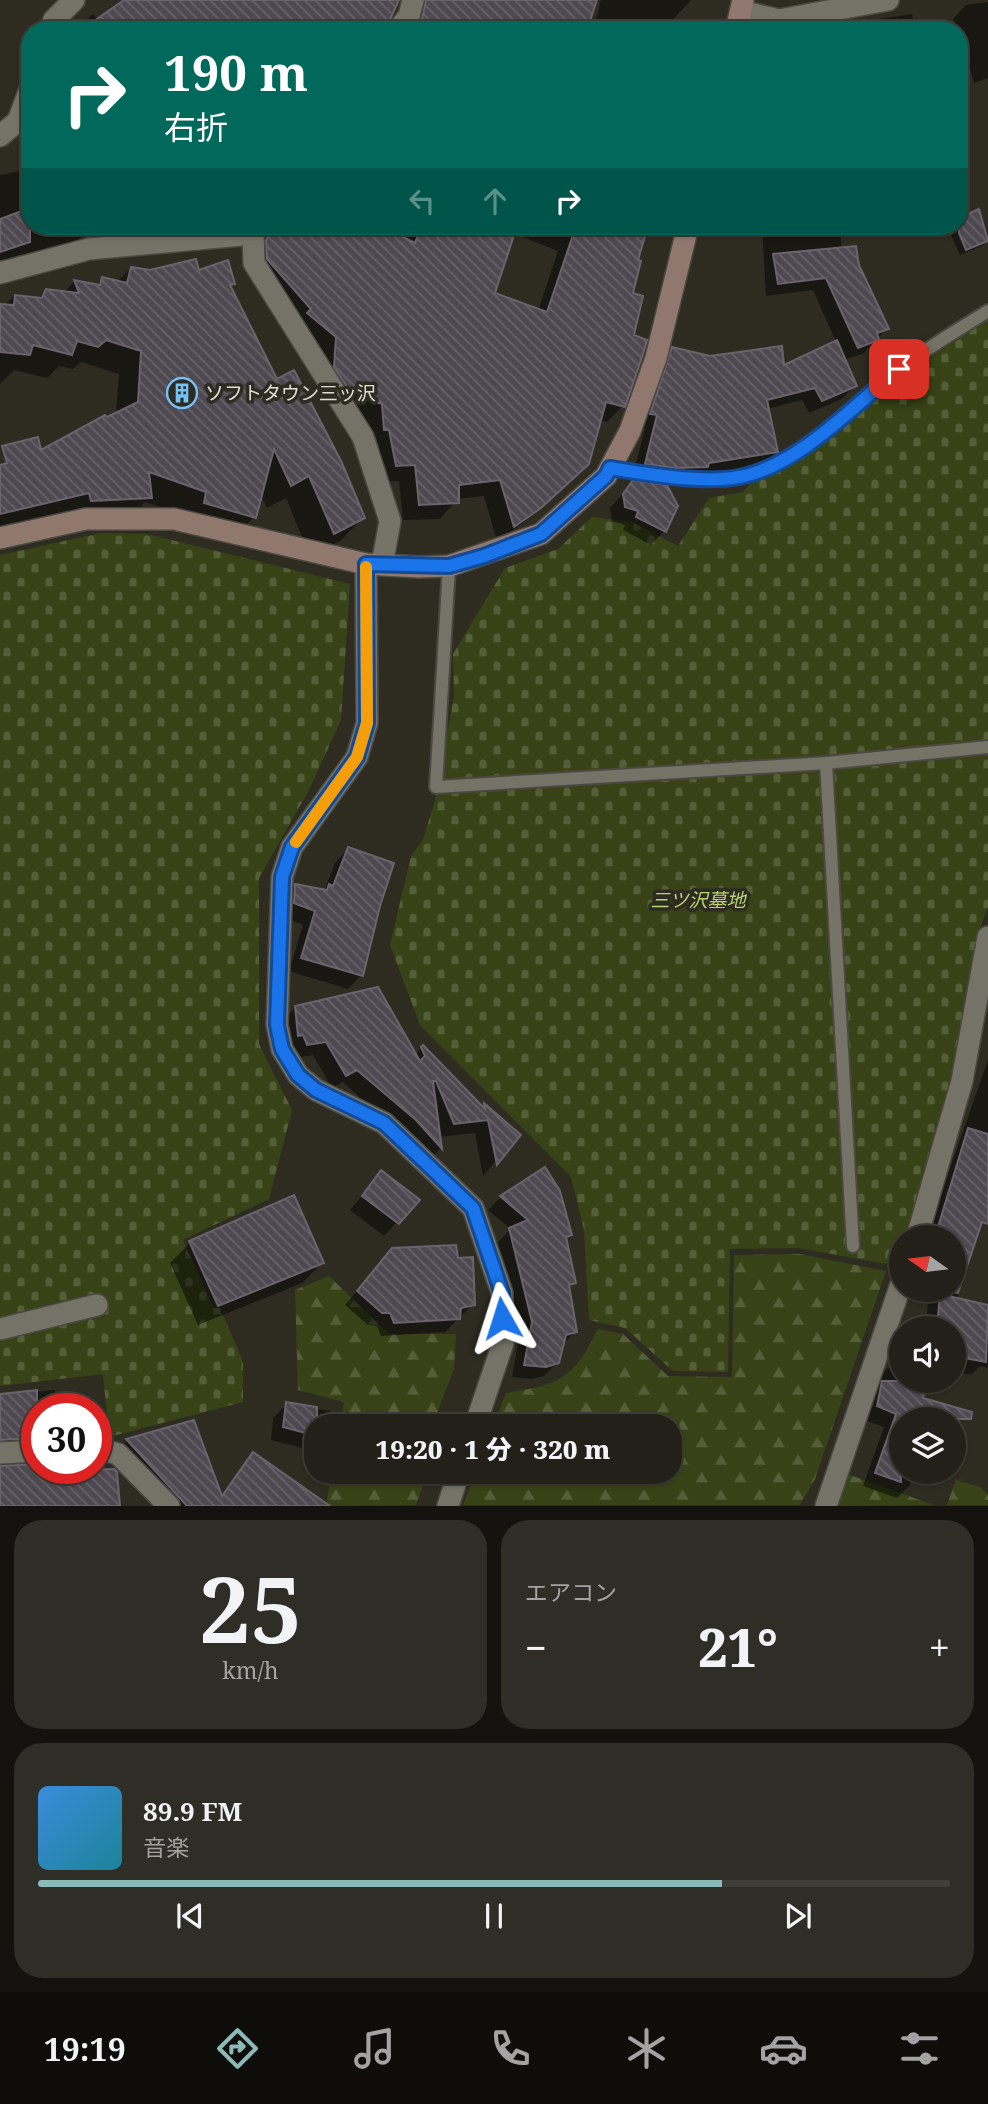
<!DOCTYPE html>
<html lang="ja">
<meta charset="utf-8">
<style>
body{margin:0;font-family:"Noto Serif","Noto Sans JP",serif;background:#2e2d26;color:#f1f3f6;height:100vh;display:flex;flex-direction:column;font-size:26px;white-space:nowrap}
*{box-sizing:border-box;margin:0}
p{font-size:23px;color:#a2a3a2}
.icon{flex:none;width:38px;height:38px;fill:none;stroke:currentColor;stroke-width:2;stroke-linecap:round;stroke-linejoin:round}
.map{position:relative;height:1506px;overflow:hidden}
.drawer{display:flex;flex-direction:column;gap:14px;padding:14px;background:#13120e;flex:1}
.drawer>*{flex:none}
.guide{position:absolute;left:21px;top:21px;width:947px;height:214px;border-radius:28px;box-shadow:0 2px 5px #0004,0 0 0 2px #3f3e38;background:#00695c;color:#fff;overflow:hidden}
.needle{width:46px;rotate:284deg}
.tools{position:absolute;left:889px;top:1225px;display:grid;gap:14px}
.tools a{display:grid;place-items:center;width:77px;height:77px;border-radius:50%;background:#222019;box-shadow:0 2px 5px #0004,0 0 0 2px #3f3e38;font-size:35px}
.speed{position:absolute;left:21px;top:1393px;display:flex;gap:14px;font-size:35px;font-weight:700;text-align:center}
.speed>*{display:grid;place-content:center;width:91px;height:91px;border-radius:50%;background:#222019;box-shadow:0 2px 5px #0004,0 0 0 2px #3f3e38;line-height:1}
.speed .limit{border:10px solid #d22;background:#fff;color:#111}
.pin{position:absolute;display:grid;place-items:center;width:60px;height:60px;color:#fff;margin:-30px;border-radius:14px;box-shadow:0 4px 10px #0006}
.me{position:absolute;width:77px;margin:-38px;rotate:354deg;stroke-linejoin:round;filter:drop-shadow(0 0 5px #0008)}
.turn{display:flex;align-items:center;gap:24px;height:147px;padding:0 28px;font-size:32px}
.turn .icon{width:91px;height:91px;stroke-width:2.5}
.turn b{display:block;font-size:49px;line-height:60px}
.lanes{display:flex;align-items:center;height:66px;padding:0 28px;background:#0003;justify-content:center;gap:35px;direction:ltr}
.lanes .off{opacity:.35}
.big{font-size:52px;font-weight:800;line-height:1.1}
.drawer .widget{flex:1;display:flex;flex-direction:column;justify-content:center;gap:10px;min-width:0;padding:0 24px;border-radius:28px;background:#2e2d26}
.drawer .dial{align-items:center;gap:0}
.dial b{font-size:91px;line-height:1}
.song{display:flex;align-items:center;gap:21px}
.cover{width:84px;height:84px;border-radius:10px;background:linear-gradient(135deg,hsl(210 70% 55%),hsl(190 70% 35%))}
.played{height:7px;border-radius:4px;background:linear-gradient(90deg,#8bbbb9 75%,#3f3e38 75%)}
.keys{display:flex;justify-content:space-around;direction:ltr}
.heat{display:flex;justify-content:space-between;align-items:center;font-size:38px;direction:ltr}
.drawer .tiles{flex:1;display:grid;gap:14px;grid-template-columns:1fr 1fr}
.widget:last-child{grid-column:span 2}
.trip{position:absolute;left:304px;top:1414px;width:378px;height:70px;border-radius:28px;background:#222019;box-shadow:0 2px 5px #0004,0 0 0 2px #3f3e38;font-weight:800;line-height:70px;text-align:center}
.dock{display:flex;height:112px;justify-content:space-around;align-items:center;background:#0e0d0a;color:#a2a3a2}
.dock .icon{width:49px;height:49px}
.dock .current{color:#8bbbb9}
.dock b{font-size:32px;color:#f1f3f6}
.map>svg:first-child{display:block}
.forest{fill:url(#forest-firs)}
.cemetery{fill:url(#cemetery-stones)}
.shadow{fill:#0007;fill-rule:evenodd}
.building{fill:url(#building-back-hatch);stroke:#6a636d;stroke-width:2}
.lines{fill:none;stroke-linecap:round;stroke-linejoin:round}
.lane-casing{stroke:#4a4840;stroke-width:16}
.street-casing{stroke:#4a4840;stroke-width:24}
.secondary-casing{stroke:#4a4840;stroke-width:24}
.lane{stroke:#757267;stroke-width:12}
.street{stroke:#757267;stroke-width:21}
.secondary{stroke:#90786f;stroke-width:21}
.route-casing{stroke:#114b97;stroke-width:18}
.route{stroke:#1a73e8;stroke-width:12}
.slow{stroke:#f59e0b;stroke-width:12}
.labels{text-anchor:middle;stroke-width:7;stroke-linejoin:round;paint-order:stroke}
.poi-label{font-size:19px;fill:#dfddd7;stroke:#2e2b21;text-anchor:start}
.park-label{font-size:19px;font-style:italic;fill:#b7d372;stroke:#2e2b21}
</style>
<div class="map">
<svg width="988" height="1506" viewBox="0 0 988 1506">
<defs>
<pattern id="forest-firs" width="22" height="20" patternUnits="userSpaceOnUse" patternTransform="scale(1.75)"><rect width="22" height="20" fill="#374316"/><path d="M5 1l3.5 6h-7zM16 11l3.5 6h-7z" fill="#545e37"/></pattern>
<pattern id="cemetery-stones" width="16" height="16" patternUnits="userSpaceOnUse" patternTransform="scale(1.75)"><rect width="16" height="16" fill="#374316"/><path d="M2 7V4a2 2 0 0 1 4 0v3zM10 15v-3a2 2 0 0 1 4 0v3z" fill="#545e37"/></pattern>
<pattern id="building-back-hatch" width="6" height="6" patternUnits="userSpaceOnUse" patternTransform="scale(1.75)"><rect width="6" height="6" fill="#4e4851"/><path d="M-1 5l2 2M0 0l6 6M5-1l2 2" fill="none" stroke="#676269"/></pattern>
</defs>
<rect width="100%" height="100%" fill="#2e2b21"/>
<g class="forest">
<path d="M800 1254 886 1271 815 1479 800 1505H463L476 1472H670V1426H493L506 1393C561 1384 572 1380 598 1329L623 1334 668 1376 732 1377 734 1255Z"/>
<polygon points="329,1276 389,1334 456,1334 454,1369 432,1426 340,1426 344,1402 298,1390 295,1290"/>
<polygon points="332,1472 424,1472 423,1485 416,1505 326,1506"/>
<polygon points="847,1474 934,1505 837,1506"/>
<polygon points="956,1480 980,1487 988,1495 988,1505 947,1505"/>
</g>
<g class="cemetery">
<polygon points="988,320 988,907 978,933 958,1072 907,1237 901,1237 898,1266 798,1248 730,1249 728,1372 673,1371 625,1328 589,1320 584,1230 571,1177 420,1025 390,945 411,856 423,840 435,800 454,696 453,654 505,568 558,549 592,517 632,522 678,546 709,498 743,492 757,477 778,473 908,372"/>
<polygon points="101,533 147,534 350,584 341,720 309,790 259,878 259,1044 292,1110 269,1199 183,1240 214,1308 220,1308 243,1362 243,1402 109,1437 103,1374 0,1386 0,555"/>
</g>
<g class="shadow">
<polygon points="127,0 285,0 259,30 74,30 93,14 98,20"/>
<polygon points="415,0 564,0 585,30 408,30"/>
<polygon points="601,0 691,0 664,29 596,20"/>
<polygon points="988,2 988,78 974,83 959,30 953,19 966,5"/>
<polygon points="912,14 915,30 835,30 840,25"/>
<polygon points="30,169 30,226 101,226 76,241 0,262 0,175"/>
<polygon points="978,211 988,240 982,246 960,255 948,228 959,226 959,220"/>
<polygon points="146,226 177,226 161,241"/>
<path d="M270 226H647L636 261 631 295 632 336 623 406 607 422 599 420 570 480 522 524 497 541 484 496 457 499 440 519 403 520 399 481 380 482 368 446 366 421 354 417 251 258ZM513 233 558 251 538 311 493 294Z"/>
<polygon points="762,226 841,226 841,249 858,266 887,328 864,353 844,360 855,385 842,399 809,413 802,400 767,409 776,452 762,465 697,475 632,477 645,429 638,427 659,362 673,349 710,358 783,368 836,342 813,290 766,296"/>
<polygon points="131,268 150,272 197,272 233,284 229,287 276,382 363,518 340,541 310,556 286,498 267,508 260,493 254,517 231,540 183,515 145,502 127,521 0,531 0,467 27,460 116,414 119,374 81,362 73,369 59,366 47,378 14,370 0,384 0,305 4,306 14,296 38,299 46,291 63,293 74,282 95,286 102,279 117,282"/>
<polygon points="634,482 676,506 664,531 651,545 623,530 625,525 612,521 610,508"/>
<polygon points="348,849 378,905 361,975 348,989 289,971 303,925 282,916 282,899 295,885 324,891 335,863"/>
<polygon points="296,1007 415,1055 423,1047 481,1108 484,1105 518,1135 483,1176 475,1133 439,1137 441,1148 428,1161 343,1082 332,1088 313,1055 294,1058 282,1021"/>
<polygon points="988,1060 988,1210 979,1227 957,1300 988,1307 988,1368 980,1366 971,1375 954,1371 954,1328 926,1328 928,1301 906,1294 908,1290 954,1290 954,1237 926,1237"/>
<polygon points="382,1173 417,1200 384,1236 350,1210"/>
<polygon points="501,1197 570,1234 565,1240 574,1283 568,1288 576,1331 562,1345 558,1362 544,1376 532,1379 512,1377 519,1337 497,1243 511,1229 488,1210"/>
<polygon points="190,1243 322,1263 302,1283 198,1325 170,1263"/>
<polygon points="393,1250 473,1304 445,1332 381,1336 377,1326 368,1325 345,1305"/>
<polygon points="888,1368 901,1373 901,1381 926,1381 921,1400 936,1404 931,1419 901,1419 901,1472 915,1472 910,1485 897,1498 863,1486 884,1427 864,1420 874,1382"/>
<polygon points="55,1390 55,1409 37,1409 37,1468 56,1468 56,1473 5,1506 36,1465 35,1457 0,1452 0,1395"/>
<polygon points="287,1404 330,1411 326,1426 317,1426 317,1444 310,1450 271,1440 273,1418"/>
<polygon points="193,1422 220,1496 253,1454 307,1506 162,1506 114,1454 127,1441"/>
</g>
<g class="building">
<polygon points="124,0 399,0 385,30 81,30"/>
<polygon points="426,0 597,0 587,30 415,30 422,19"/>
<polygon points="30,208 30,242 0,252 0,219"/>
<polygon points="979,209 988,241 966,250 959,233 959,218"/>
<polygon points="275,226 381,226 415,243 422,226 517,226 495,293 547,312 576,226 648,226 638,260 641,261 633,293 643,296 634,335 647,340 643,354 625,407 606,402 589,464 541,508 514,527 500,480 459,485 459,503 419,505 415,465 396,466 389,430 384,430 382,404 370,400 366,388 349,390 334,367 336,337 307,313 311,309 267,259 266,240"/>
<polygon points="856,246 859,265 889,329 877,333 879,340 858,348 826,278 778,284 773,254"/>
<polygon points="196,259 199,270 228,260 235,284 230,285 277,379 294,370 342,463 365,518 334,534 309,476 291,486 274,449 256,518 204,503 206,492 149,472 152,498 91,501 89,493 0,514 0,465 7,463 2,446 38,437 41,450 105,415 107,417 138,402 141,351 106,340 98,347 77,341 72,355 33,345 30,355 0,352 0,304 14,305 15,295 42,298 46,289 79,293 74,280 100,285 102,277 127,283 131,267 150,270"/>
<polygon points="837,340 857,386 822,401 815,388 767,400 778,452 709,463 708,467 675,468 645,464 657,415 650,414 672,347 710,356 782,346 784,365"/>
<polygon points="633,480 667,485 678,506 666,532 636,517 638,511 625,507 623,494"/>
<polygon points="348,847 394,863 380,906 363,976 301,958 315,911 294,903 295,884 327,890 329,884 333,886"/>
<polygon points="378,987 420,1061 425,1056 421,1047 423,1045 485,1109 484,1103 521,1135 497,1165 488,1120 454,1124 436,1081 433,1081 442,1149 416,1120 357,1070 346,1076 326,1042 307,1045 303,1035 298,1036 295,1006"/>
<polygon points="968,1128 988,1134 988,1224 982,1222 958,1293 954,1292 954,1237 935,1237"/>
<polygon points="545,1167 560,1191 572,1235 566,1237 576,1283 569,1285 577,1332 566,1335 559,1363 546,1367 524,1365 532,1322 509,1228 528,1220 500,1196"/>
<polygon points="381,1170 420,1200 399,1224 362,1196"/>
<polygon points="294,1195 324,1263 218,1306 189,1241"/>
<polygon points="456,1245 458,1258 473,1257 475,1305 461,1308 460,1319 394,1323 390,1313 382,1313 357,1291 392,1248"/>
<polygon points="940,1294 988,1305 986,1362 954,1356 954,1328 937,1328"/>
<polygon points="882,1381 928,1381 923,1398 972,1412 971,1419 901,1419 901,1482 875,1473 896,1414 877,1406"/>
<polygon points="37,1390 37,1438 0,1440 0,1394"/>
<polygon points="286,1402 317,1407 317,1436 283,1427"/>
<polygon points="194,1420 222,1496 253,1452 330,1506 187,1506 126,1439"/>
<polygon points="37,1464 37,1471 114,1469 117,1472 120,1506 0,1506 0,1466"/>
</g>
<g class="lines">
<g class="lane-casing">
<g id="lane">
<path d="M610 468C644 473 710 485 742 476 805 460 849 406 899 369 927 348 958 330 988 311"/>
<polyline points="449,566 436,787 826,763 988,747"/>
<polyline points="826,763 853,1246"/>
</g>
</g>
<g class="street-casing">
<g id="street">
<polyline points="741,11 779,20 888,0"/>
<polyline points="50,30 54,20 74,0"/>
<polyline points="398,30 409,16 413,0"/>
<polyline points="0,136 18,121 30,89"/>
<polyline points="259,226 253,234 254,263 363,437 390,521 382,565"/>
<polyline points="0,273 89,249 253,234"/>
<polyline points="366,564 367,723 357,757 292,847 282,877 277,1025 282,1049 298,1075 316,1090 384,1123 473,1208 502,1293 503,1343 475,1426"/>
<polyline points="917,1237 962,1081 988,937"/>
<polyline points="0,1329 97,1305"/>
<polyline points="96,1448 118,1454 169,1506"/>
<polyline points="0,1453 37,1451"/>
<polyline points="448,1506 459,1472"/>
<polyline points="826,1506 901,1284"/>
</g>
</g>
<g class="secondary-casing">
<g id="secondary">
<polyline points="736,30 743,0"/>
<polyline points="0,538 86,519 174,519 366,564 419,567 449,566 541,534 606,476 630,431 656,358 688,226"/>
</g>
</g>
<use href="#lane" class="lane"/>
<use href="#street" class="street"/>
<use href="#secondary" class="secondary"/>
</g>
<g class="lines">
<g class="route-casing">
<path id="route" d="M502 1318V1293L473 1208 384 1123 316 1090 298 1075 282 1049 277 1025 282 877 292 847 357 757 367 723 366 564 449 566 484 556 541 534 606 476 610 468C648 474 702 484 739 477 797 467 855 405 899 369"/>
</g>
<use href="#route" class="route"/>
<polyline class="slow" points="296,842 357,757 367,723 366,567"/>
</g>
<defs>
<g id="building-ring" transform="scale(1.575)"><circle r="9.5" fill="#2e2b21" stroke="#73c1f6" stroke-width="1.5"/><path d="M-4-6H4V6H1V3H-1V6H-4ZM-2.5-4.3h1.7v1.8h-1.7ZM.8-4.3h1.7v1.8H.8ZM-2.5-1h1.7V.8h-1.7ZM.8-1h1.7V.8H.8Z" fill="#73c1f6"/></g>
</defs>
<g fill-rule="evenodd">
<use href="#building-ring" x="182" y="393"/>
</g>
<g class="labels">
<g class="poi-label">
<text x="205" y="400">ソフトタウン三ッ沢</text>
</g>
<g class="park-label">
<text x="698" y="907">三ツ沢墓地</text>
</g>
</g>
</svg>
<div class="tools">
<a><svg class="needle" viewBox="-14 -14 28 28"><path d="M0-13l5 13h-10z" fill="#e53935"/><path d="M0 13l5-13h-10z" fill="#a2a3a2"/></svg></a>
<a><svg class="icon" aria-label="sound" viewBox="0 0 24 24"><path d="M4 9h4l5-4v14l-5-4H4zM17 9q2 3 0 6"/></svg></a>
<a><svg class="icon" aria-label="layers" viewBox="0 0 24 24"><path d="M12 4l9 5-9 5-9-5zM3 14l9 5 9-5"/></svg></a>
</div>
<div class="speed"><div class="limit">30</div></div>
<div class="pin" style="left:899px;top:369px;background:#d93025"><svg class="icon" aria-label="arrive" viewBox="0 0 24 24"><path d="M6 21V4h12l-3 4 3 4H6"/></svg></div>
<svg class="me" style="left:502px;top:1318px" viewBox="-20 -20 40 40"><path d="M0-17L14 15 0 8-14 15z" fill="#1a73e8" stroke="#fff" stroke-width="4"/></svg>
<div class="trip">19:20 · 1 分 · 320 m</div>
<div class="guide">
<div class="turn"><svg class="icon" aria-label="right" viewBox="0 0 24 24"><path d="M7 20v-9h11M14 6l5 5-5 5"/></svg><div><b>190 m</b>右折</div></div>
<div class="lanes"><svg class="icon off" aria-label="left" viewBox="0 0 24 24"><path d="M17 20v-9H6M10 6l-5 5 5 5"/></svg><svg class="icon off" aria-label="ahead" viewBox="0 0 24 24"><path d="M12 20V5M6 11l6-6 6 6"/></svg><svg class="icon" aria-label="right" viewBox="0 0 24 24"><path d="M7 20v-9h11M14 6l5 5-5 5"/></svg></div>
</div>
</div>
<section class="drawer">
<div class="tiles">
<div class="widget dial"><b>25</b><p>km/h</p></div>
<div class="widget"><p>エアコン</p>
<div class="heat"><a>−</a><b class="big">21°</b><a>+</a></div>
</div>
<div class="widget">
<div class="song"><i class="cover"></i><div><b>89.9 FM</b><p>音楽</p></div></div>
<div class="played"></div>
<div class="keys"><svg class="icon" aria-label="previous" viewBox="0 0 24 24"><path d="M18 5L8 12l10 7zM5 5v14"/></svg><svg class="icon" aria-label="pause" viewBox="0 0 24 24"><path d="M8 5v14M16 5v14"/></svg><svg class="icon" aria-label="next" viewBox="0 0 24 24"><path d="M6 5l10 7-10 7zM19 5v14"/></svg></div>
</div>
</div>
</section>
<nav class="dock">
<b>19:19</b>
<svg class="icon current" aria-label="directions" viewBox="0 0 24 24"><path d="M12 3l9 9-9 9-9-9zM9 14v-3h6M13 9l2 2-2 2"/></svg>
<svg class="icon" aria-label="music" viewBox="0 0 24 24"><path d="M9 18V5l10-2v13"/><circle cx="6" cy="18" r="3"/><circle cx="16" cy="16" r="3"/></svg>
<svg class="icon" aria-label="phone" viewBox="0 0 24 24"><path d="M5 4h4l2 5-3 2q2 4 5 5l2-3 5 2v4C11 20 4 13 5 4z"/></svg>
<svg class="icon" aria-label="climate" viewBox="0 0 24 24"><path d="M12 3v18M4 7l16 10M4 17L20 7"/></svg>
<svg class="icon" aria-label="car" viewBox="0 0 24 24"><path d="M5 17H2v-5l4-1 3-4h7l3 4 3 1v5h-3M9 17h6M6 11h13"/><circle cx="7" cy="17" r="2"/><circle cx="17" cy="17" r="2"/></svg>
<svg class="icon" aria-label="filters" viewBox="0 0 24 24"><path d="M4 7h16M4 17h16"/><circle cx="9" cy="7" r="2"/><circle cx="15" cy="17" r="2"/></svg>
</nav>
